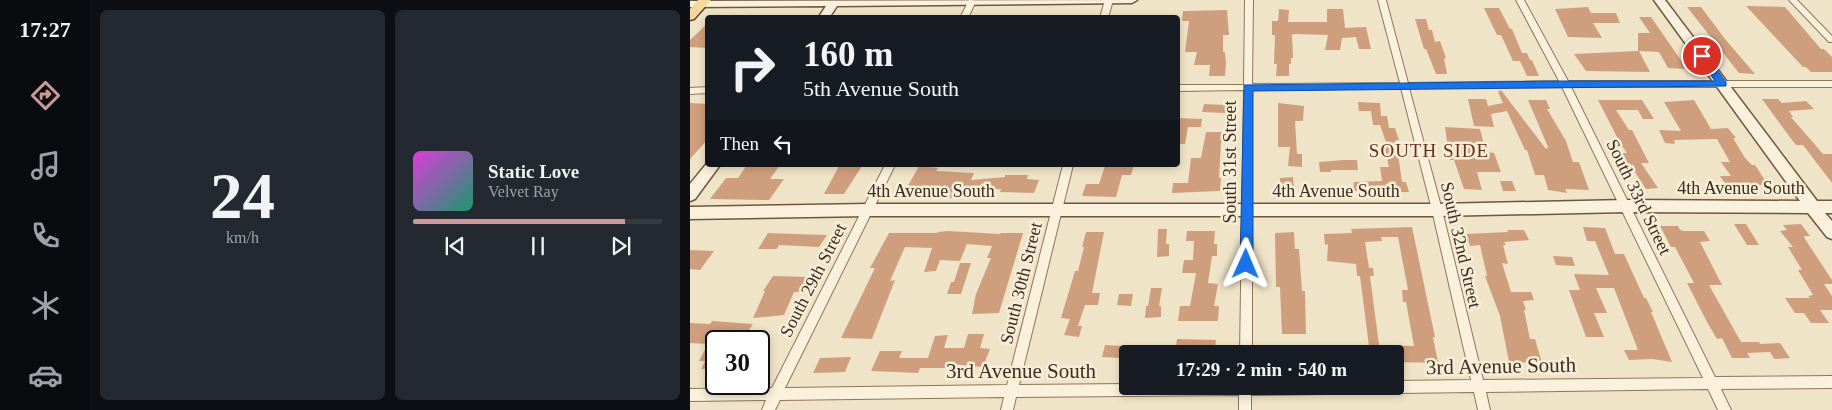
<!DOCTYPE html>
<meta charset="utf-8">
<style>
body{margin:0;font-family:Georgia,serif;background:#242831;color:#f1f3f6;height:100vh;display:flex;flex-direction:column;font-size:19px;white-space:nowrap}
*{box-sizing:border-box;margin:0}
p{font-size:16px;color:#9ea1a6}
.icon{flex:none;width:28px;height:28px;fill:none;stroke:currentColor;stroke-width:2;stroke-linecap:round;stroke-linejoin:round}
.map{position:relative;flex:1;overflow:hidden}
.sheet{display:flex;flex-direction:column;gap:10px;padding:10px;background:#0d0f14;width:600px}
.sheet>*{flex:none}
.top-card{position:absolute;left:15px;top:15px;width:475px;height:152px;border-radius:5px;box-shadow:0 2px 8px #0003;background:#171b24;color:#f1f3f6;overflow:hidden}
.speed{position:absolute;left:15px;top:330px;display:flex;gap:10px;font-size:25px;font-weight:700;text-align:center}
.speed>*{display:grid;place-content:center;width:65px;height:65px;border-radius:50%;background:#171b24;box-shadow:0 2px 8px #0003;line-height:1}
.speed .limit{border:2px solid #111;border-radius:8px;background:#fff;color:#111}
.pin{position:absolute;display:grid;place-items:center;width:42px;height:42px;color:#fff;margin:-21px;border:2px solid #fff;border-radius:50%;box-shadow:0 1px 5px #0007}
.me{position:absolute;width:55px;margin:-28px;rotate:1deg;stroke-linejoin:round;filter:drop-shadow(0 0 4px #0008)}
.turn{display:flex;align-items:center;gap:18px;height:105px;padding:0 15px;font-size:22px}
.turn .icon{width:65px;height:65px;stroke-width:2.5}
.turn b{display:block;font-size:35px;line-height:42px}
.then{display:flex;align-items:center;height:48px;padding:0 15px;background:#0003;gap:10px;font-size:19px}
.sheet .tile{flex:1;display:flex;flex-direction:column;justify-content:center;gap:8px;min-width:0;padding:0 18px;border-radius:8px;background:#242831}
.sheet .dial{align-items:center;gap:0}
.dial b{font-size:65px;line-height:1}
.song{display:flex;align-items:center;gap:15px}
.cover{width:60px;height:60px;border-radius:8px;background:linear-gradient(135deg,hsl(300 70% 55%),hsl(160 70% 35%))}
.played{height:5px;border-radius:2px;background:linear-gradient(90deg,#cc999b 85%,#363941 85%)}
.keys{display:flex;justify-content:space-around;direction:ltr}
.sheet .tiles{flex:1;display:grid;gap:10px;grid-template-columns:repeat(2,1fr)}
.trip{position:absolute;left:429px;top:345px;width:285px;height:50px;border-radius:5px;background:#171b24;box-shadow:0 2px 8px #0003;font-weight:700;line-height:50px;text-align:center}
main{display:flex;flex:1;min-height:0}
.tab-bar{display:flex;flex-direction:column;width:90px;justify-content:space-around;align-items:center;background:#090b0e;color:#9ea1a6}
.tab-bar .icon{width:35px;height:35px}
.tab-bar .current{color:#cc999b}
.tab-bar b{font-size:22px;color:#f1f3f6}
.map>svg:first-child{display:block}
.building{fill:#cf9f7d;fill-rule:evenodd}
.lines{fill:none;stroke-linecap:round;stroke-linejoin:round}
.street-casing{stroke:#8d765c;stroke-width:2}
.secondary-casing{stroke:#6f573f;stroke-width:3}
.primary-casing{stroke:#5b4430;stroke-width:3}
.street{fill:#faf1dc;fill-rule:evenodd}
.secondary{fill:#faf1dc;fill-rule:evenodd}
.primary{fill:#f3d9a0;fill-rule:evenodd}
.route{fill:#1a73e8;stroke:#114b97}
.labels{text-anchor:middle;stroke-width:5;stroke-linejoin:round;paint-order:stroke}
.street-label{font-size:18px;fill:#3d2e20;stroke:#f7eed8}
.neighbourhood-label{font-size:19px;letter-spacing:1px;fill:#6b2e1e;stroke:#f7eed8}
.near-street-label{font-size:21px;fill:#3d2e20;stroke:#f7eed8}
</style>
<main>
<nav class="tab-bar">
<b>17:27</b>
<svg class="icon current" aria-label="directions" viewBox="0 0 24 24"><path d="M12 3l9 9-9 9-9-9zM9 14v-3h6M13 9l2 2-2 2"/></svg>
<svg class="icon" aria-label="music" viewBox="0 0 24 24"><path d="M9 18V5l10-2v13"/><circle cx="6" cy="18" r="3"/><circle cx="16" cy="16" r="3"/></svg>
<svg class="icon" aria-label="phone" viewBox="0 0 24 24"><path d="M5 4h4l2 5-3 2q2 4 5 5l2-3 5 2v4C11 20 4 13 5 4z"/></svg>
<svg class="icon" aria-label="climate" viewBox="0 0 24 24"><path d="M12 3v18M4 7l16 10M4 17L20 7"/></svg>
<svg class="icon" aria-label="car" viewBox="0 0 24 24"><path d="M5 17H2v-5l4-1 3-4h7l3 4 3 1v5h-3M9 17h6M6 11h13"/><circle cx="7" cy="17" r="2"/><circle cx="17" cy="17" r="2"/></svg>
</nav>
<section class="sheet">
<div class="tiles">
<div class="tile dial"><b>24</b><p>km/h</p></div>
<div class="tile">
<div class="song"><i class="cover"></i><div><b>Static Love</b><p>Velvet Ray</p></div></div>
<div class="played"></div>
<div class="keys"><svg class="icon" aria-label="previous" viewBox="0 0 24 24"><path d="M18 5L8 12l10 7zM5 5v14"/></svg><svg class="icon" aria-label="pause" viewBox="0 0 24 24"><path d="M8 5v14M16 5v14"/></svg><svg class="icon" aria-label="next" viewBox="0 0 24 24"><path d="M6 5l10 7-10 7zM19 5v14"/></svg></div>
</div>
</div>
</section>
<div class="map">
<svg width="1142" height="410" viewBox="0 0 1142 410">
<rect width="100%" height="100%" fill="#f0e4c8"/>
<g class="building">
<polygon points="1056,6 1095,7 1131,49 1134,49 1142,57 1142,72 1121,72 1116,67 1113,67"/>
<polygon points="898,7 901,13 926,13 930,23 903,23 912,38 878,37 865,9"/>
<polygon points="997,7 1011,7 1035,39 1065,74 1049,73"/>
<polygon points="794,8 809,8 820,29 822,29 832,53 837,53 840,60 842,60 849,76 837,76 830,61 823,61 811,35 807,35"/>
<polygon points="589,9 599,10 598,22 637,22 637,9 653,9 655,28 676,27 681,49 669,49 666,37 652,38 650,50 635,50 638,35 604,34 602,35 603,58 601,58 601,64 599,64 599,76 586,76 587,64 584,64 585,35 582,35 582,21 588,21"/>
<polygon points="537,10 539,35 533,35 533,52 535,52 536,63 535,76 519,76 520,65 504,65 507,52 495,52 499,21 492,21 493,11"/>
<polygon points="949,17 961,17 997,69 978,68 969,52 949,51 960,72 896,71 884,54 948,51 948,33 960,33"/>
<polygon points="725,19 736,19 739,30 742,30 745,42 750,41 756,58 754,58 757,74 746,74 736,49 734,49"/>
<polygon points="18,23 18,48 0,47 0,40"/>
<polygon points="811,90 856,149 858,147 838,100 856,100 860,109 857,109 876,141 883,162 889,162 899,190 875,189 877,193 858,190 854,175 845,175 837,150 835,150 817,111 801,114 804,127 784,126 778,99 796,99 798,106 813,103 808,92"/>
<polygon points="1072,99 1088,99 1092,103 1116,101 1124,109 1099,111 1103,117 1101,117 1133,154 1142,154 1142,183 1113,145 1106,145 1099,136"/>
<polygon points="908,100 952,100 964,119 953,119 948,110 926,110 939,130 942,130 959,163 951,163 968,188 956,189 939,163 937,163 932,153 937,153 930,143"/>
<polygon points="1004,100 1021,129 1038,128 1046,138 1043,138 1055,158 1062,165 1065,165 1078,185 1036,185 1030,176 1041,176 1031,162 1040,162 1027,139 984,140 985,144 975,143 969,130 991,131 974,102"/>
<polygon points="668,102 690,103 691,116 697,116 699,128 705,128 709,140 706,140 712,182 716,182 719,192 709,192 708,188 663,191 664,182 692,181 690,167 699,167 694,145 697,145 690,125 683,125 681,111 669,111"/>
<polygon points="0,103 18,104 18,139 0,159"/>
<polygon points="588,103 614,106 613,121 605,121 607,154 612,154 612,167 598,166 600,147 588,147"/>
<polygon points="514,104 536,105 535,113 512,112"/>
<polygon points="488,118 512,119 511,127 498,127 495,144 488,144"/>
<polygon points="755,127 790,129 796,152 804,153 811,172 787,172 792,190 774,189 764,160 760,160 759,155"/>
<polygon points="516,132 536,132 535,142 531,142 529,178 531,178 530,191 482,193 483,183 498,183 501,158 511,158"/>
<polygon points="654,160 667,160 668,170 641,170 641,172 630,172 629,162"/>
<polygon points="57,165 90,165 80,179 94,179 79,200 20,199 36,178 48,178"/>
<polygon points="433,165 444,165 441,175 432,175 426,197 392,196 396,184 409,184 415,166 432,167"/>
<polygon points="149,166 172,166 154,194 134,194"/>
<polygon points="229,166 248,168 246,171 284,173 281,180 315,177 315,175 338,175 337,179 349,180 344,193 310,192 311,189 275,191 272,198 258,198 261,193 215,191"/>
<polygon points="603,177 604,189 590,189 590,178"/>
<polygon points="810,181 822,181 826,191 813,191"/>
<polygon points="1044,224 1056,224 1069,245 1057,245"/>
<polygon points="1111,224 1120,236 1114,236 1115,239 1142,280 1142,284 1134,284 1142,296 1142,310 1130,310 1139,323 1121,323 1114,313 1105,313 1095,298 1120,298 1118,296 1123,295 1108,270 1112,270 1098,247 1103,247 1090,231 1097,230 1093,225"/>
<polygon points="970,226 988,226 990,230 994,231 1014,231 1020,241 1010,242 1032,285 1019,285 1051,342 1069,342 1070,344 1090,343 1100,358 1084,359 1080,352 1057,353 1060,358 1042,358 1032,338 1027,339 1017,322 997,283 1004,283 985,247 981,247"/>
<path d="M722 227 745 337H743L748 363 705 362V354H680L670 276H667L666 264 637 261 638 244 635 245 634 234 662 233 661 229ZM691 237H708L718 290H712L713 302H716L724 346 689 345 680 276H684L683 268H679L675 242 692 241Z"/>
<polygon points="893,227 915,228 925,254 934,254 954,298 956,298 963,312 961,312 982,362 962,359 939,360 934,350 948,350 924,288 906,288 917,313 904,313 914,337 896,337 879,290 890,290 884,274 919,275 905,241 897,241"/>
<polygon points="468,229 477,229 476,244 479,244 479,256 467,257"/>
<polygon points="817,230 834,230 839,240 814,242 816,245 813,245 818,264 812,263 821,292 841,292 844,300 833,301 836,310 834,310 840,339 845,339 852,363 819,362 810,316 795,276 797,276 790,245 780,246 776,234 818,232"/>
<polygon points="258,231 310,234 311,233 333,233 309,313 282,314 286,294 301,258 297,258 302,246 277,244 270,261 250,260 246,271 234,272 242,248 215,247 200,281 205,280 182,339 151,338 185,268 180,268 199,233 247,233 248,232"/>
<polygon points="497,231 525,231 524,244 527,244 527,256 522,256 518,283 528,284 524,306 529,306 528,321 488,321 490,306 500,306 506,273 492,273 494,260 503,260 504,241 496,241"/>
<polygon points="396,232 414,232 402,293 410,293 408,305 395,305 388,326 392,326 389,337 374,335 380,319 371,318 385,271 388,271 394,247 392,247"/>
<polygon points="604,232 605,249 609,249 612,291 615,291 616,334 592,334 590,287 586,287 585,233"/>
<polygon points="78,233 106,234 137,235 129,247 89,245 87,249 68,249"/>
<polygon points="0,250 24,251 10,270 0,269"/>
<polygon points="863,256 882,257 885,266 866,265"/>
<polygon points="270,263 281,263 271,294 257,294 261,282 264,282"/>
<polygon points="83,276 120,277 111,292 104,292 94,315 63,318 75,291 73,291"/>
<polygon points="461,288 472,288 469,306 471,306 471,317 455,318 456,306 458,306"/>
<polygon points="429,294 443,294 441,306 427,305"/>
<polygon points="22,321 63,324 55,336 45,335 41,341 26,341 26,368 11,369 15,361 9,361 18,344 0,343 0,323 20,324"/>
<polygon points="278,334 294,334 290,348 300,349 293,367 261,364 260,368 230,368 228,373 181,371 190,351 212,351 209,358 238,358 245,336 258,335 254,348 274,348"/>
<polygon points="487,339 526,340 524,354 485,354"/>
<polygon points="415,345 433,346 430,358 412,357"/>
<polygon points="161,357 155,372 123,373 130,358"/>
</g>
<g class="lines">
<g class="street-casing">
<g id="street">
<polygon points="279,0 286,1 278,18 270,18"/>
<polygon points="415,0 423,0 418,18 410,18"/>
<path d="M555 0H563L562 84 710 83 688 0H696L718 83 869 81 826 0H834L878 81H1142V87H881L1025 377 1142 376V388L1031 389 1041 410H1028L1018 389 796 392 800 410H788L784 392 561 395V410H549V395L326 397 323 410H311L314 397 90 400 85 410H72L76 400 0 401V389L82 388 195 165H205L95 388 317 385 373 165H383L329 385 438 384V386H705V381L781 380 742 210 711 88 562 90V354H550L554 90 488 91V85H554ZM872 87 1013 378 793 380 752 210 719 88Z"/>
<polygon points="1099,0 1107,0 1142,36 1142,42 1139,42"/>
<polygon points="18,87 18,93 0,94 0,88"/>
</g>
</g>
<g class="secondary-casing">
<g id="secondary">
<polygon points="447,0 442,3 147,6 139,18 128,18 136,6 0,7 0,1"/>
<polygon points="964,0 975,0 1127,201 1142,201 1142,213 1135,213 1142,221 1142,239 1137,237 1118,213 936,212 747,216 178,216 0,219 0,207 178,204 747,204 936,200 1110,201"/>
<polygon points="18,162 18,165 30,165 5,199 0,201 0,184"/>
</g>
</g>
<g class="primary-casing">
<polygon id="primary" points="8,0 21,0 4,19 0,20 0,9"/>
</g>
<use href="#street" class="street"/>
<use href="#secondary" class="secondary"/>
<use href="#primary" class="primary"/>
</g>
<polygon class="route" points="1012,53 1015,54 1036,82 1036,86 563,91 563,264 561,268 552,268 550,264 554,85 875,81 1025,81 1007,56"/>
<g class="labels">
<g class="street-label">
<text transform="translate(540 162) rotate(-90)" y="6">South 31st Street</text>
<text x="1051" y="194">4th Avenue South</text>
<text x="241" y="197">4th Avenue South</text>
<text x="646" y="197">4th Avenue South</text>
<text transform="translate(949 197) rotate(64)" y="6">South 33rd Street</text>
<text transform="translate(771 245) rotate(77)" y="6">South 32nd Street</text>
<text transform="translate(123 280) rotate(-63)" y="6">South 29th Street</text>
<text transform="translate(331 283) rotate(-76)" y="6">South 30th Street</text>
</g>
<g class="neighbourhood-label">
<text x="739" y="157">SOUTH SIDE</text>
</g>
<g class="near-street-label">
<text transform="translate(811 366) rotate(-1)" y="7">3rd Avenue South</text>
<text x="331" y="378">3rd Avenue South</text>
</g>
</g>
</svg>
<div class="speed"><div class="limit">30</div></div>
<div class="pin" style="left:1012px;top:56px;background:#d93025"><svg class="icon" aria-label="arrive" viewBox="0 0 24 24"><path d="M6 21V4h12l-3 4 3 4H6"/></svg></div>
<svg class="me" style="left:556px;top:264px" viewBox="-20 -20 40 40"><path d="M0-17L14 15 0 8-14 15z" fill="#1a73e8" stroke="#fff" stroke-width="4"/></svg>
<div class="trip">17:29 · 2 min · 540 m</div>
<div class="top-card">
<div class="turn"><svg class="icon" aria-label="right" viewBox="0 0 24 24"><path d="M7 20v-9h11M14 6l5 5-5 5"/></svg><div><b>160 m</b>5th Avenue South</div></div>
<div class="then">Then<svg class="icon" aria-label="left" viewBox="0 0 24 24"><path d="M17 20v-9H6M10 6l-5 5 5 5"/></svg></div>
</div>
</div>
</main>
